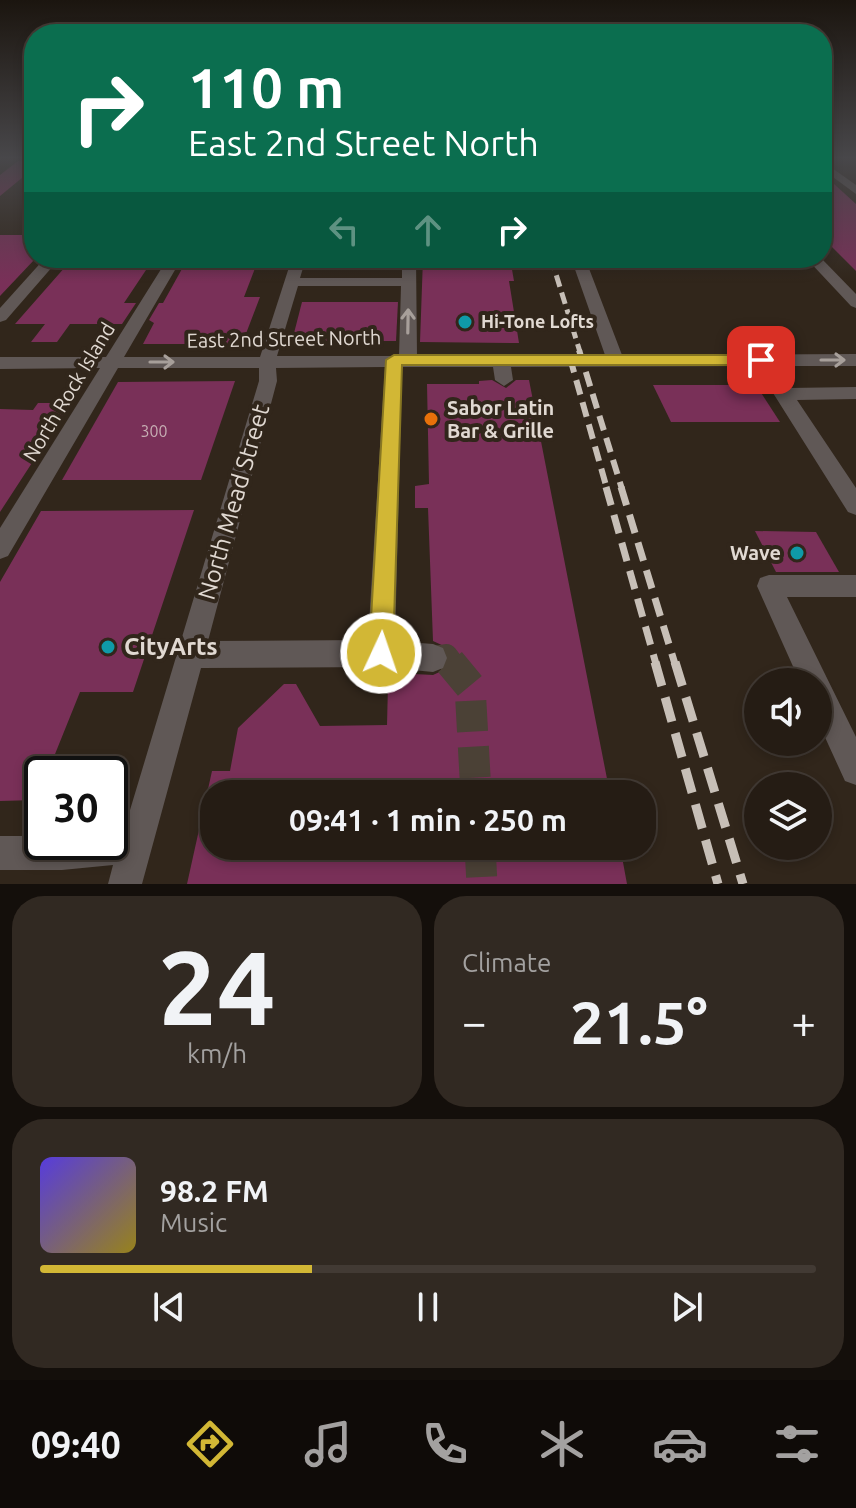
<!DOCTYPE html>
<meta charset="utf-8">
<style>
body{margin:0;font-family:Ubuntu,sans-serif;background:#312922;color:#f1f3f6;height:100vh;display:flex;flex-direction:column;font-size:30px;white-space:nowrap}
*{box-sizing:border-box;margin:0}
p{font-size:26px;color:#a3a1a0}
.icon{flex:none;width:44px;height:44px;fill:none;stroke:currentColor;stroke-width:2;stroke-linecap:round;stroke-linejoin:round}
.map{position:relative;height:884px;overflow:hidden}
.side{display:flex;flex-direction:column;gap:12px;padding:12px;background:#140f0b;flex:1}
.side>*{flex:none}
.hud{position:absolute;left:24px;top:24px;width:808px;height:244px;border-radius:32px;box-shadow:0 4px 12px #0003,0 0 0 2px #423a34;background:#0b6e4f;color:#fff;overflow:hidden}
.controls{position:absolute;left:744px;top:668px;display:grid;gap:16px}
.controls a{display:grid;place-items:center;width:88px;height:88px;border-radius:50%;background:#251c14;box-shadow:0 4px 12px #0003,0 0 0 2px #423a34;font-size:40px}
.speed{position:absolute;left:24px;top:756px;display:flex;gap:16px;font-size:40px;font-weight:700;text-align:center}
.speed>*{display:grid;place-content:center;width:104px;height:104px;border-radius:50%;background:#251c14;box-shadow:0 4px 12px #0003,0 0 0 2px #423a34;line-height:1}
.speed .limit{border:4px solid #111;border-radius:12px;background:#fff;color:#111}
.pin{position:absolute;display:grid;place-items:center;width:68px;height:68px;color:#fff;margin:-34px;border-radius:16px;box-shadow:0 4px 12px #0006}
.me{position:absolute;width:88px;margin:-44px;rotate:3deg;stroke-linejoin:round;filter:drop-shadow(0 0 6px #0008)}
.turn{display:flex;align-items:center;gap:28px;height:168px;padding:0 32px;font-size:36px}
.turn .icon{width:104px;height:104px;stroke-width:2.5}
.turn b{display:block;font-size:56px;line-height:68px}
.lanes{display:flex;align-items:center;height:76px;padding:0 32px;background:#0003;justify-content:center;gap:40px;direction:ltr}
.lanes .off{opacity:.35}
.big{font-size:60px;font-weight:600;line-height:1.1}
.side .tile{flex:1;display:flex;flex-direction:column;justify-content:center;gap:12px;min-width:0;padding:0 28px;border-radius:32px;background:#312922}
.side .dial{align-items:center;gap:0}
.dial b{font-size:104px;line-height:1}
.song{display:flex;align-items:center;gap:24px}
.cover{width:96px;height:96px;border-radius:12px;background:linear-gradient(135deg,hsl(250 70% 55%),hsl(50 70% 35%))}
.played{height:8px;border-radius:4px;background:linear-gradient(90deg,#d2b735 35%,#423a34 35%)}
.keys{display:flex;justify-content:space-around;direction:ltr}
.heat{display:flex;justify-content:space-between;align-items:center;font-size:44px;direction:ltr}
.side .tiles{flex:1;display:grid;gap:12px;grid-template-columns:1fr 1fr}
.tile:last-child{grid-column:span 2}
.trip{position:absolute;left:200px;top:780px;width:456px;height:80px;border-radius:32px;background:#251c14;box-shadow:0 4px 12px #0003,0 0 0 2px #423a34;font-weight:600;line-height:80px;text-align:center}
.menu{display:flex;height:128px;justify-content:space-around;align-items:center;background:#0f0b08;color:#a3a1a0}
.menu .icon{width:56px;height:56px}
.menu .selected{color:#d2b735}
.menu b{font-size:36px;color:#f1f3f6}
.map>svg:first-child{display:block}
.building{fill:#793058}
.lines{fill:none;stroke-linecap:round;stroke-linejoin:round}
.minor-tunnel-far1{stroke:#4b4136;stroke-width:24;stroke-dasharray:24 12;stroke-linecap:butt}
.minor-tunnel{stroke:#4b4136;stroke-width:31;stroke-dasharray:31 15;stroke-linecap:butt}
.minor{fill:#605856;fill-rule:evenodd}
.rail-far3{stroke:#c7bfb7;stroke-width:5;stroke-dasharray:12 6;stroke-linecap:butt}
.rail-far2{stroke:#c7bfb7;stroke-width:6;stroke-dasharray:15 8;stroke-linecap:butt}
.rail-far1{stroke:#c7bfb7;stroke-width:7;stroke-dasharray:19 10;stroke-linecap:butt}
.rail{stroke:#c7bfb7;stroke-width:9;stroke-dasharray:25 12;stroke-linecap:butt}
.oneway{stroke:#a79f9a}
.route{fill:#d2b735;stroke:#872;stroke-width:2}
.culture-dot{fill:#0f9aa8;stroke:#31261b;stroke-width:3}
.food-dot{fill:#e8710a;stroke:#31261b;stroke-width:3}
.labels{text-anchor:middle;stroke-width:8;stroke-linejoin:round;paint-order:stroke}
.number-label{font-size:16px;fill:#c7afb4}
.far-poi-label{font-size:18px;font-weight:bold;fill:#e1d9d2;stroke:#31261b;text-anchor:start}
.street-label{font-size:20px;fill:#e1d9d2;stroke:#31261b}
.poi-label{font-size:20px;font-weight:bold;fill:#e1d9d2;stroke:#31261b;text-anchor:start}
.near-street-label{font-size:24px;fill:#e1d9d2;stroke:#31261b}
.near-poi-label{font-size:24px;font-weight:bold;fill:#e1d9d2;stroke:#31261b;text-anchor:start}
</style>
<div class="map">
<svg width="856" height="884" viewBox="0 0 856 884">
<rect width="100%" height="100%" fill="#31261b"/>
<g class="building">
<polygon points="18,161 34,161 34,168 0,196 0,175"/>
<polygon points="822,173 856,204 856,271 822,237"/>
<polygon points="0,235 34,235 34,260 0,296"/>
<polygon points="73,258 154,258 124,303 136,303 122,324 70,324 57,342 31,342 45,324 15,324"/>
<polygon points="188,258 259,258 244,297 260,297 242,344 143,344 154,323 149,320 159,303 163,303"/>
<polygon points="423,258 510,258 514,281 509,281 519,343 420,342"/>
<polygon points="302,302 398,302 396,341 292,341"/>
<polygon points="492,380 506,388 516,380 529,380 610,794 214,794 214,846 620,846 627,884 187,884 212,771 230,771 238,728 284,684 296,684 320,726 387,725 388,684 395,684 395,673 433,675 446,669 450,659 446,647 433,641 428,508 415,508 415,486 429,484 427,384 479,384 479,381"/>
<polygon points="235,381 201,480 62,480 118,382"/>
<polygon points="653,385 756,385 780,422 671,422"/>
<polygon points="38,403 71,403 0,512 0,409 33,410"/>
<polygon points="194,510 133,692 80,692 47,774 42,774 42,787 36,800 0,801 0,582 41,511"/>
<polygon points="755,531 816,532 839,572 776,572"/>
</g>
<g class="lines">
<polyline class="minor-tunnel-far1" points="433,658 446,656 452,664"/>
<g class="minor-tunnel">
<polyline points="450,662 470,686 476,794"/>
<polyline points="480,846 482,884"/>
</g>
<g class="minor">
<polygon points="822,161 856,185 856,194 822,169"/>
<polygon points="45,258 60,258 6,320 0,322 0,308"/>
<path d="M168 258H182L124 357H260L292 258H306L300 278H402V258H416L417 356 605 355 571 258H585L622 355 856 354V366H774L788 388 856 387V399L797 400 856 488V515L848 512 756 366 511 367 513 380 504 386 495 380 493 367H402L395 641 433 644 443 648 447 658 443 668 433 672 381 667 201 668 142 884H108L113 865 62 870H0V836H42V842H110V832L124 830 259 381V368H118L8 556 0 559V528L100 368 0 369V357H106ZM298 286H401L399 356H277ZM385 367 368 640 208 641 277 381 276 368Z"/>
<polygon points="806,258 821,258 856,294 856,308 851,306"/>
<polygon points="769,575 856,575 856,597 787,597 856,737 856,785 845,781 818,722 818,682 800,682 757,586 760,578"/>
</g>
<polyline class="rail-far3" points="551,258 580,352"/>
<g class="rail-far2">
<polyline points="579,350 622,489"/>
<polyline points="570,358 607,489"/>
</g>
<g class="rail-far1">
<polyline points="606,487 656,664"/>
<polyline points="621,487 675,664"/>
</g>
<g class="rail">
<polyline points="655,662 718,884"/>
<polyline points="675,662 743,884"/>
</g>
</g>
<defs><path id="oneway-shaft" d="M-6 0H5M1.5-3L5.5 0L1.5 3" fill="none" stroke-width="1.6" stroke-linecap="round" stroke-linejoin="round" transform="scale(2)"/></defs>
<g class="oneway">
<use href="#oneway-shaft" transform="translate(408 321) rotate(-89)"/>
<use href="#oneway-shaft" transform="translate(833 360)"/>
<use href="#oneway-shaft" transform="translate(162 362)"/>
</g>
<linearGradient id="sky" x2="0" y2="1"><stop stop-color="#1b150f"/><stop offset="0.56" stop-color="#48474a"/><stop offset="1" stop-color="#48474a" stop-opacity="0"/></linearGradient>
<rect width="856" height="282" fill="url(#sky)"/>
<polygon class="route" points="394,355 761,355 768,360 761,365 402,365 393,653 390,661 381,665 372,661 369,653 386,360"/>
<g class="culture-dot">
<circle cx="465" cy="322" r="8"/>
<circle cx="797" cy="553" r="8"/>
<circle cx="108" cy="647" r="8"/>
</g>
<circle class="food-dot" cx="431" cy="419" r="8"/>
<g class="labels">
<g class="number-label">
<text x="154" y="437">300</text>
</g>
<g class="far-poi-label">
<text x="481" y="328">Hi-Tone Lofts</text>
</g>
<g class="street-label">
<text transform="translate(284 339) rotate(-1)" y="7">East 2nd Street North</text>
<text transform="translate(69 392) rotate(-59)" y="7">North Rock Island</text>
</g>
<g class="poi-label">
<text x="447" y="415">Sabor Latin<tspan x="447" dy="23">Bar &amp; Grille</tspan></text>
<text x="781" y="560" text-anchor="end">Wave</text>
</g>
<g class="near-street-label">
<text transform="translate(234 502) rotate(-74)" y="8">North Mead Street</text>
</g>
<g class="near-poi-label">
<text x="124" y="655">CityArts</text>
</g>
</g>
</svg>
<div class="controls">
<a><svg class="icon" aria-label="sound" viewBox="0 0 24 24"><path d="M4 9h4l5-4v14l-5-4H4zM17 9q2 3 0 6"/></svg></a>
<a><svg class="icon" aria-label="layers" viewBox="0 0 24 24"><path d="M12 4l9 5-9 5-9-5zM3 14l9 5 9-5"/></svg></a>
</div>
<div class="speed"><div class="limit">30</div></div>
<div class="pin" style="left:761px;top:360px;background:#d93025"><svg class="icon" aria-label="arrive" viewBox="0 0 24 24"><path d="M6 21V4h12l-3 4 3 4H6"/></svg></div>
<svg class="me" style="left:381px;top:653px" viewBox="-20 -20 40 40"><circle r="17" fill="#d2b735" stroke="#fff" stroke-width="3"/><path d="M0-11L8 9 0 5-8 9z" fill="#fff"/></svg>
<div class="trip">09:41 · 1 min · 250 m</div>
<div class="hud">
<div class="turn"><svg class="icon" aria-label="right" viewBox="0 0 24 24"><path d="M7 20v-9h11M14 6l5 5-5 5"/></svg><div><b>110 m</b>East 2nd Street North</div></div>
<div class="lanes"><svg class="icon off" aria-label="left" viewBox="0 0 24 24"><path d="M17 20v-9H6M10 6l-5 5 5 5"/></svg><svg class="icon off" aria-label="ahead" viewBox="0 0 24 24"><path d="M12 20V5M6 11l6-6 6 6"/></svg><svg class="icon" aria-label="right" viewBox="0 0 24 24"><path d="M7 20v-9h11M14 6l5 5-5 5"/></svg></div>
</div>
</div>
<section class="side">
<div class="tiles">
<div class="tile dial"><b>24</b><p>km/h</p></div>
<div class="tile"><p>Climate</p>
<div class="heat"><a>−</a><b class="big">21.5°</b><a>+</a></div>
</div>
<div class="tile">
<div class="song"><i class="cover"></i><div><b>98.2 FM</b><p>Music</p></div></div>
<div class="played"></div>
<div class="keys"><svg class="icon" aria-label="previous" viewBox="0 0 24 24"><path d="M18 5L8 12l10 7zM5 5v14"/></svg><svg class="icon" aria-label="pause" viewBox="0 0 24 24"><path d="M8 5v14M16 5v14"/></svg><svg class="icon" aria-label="next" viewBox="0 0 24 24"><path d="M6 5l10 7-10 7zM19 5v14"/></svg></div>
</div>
</div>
</section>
<nav class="menu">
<b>09:40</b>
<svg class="icon selected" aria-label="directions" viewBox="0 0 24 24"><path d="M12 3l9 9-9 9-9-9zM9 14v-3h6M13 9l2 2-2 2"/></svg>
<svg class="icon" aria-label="music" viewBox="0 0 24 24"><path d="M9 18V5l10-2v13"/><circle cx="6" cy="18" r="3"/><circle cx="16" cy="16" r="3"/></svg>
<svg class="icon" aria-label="phone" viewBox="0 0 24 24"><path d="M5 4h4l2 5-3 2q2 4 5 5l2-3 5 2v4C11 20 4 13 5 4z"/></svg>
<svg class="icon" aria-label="climate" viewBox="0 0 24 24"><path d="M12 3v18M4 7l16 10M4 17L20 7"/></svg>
<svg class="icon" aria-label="car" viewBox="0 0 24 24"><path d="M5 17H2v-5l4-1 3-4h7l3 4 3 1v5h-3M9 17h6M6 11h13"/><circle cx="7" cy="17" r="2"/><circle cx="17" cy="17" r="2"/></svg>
<svg class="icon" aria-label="filters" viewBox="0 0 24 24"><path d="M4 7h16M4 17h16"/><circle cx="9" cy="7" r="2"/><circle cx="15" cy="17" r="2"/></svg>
</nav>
